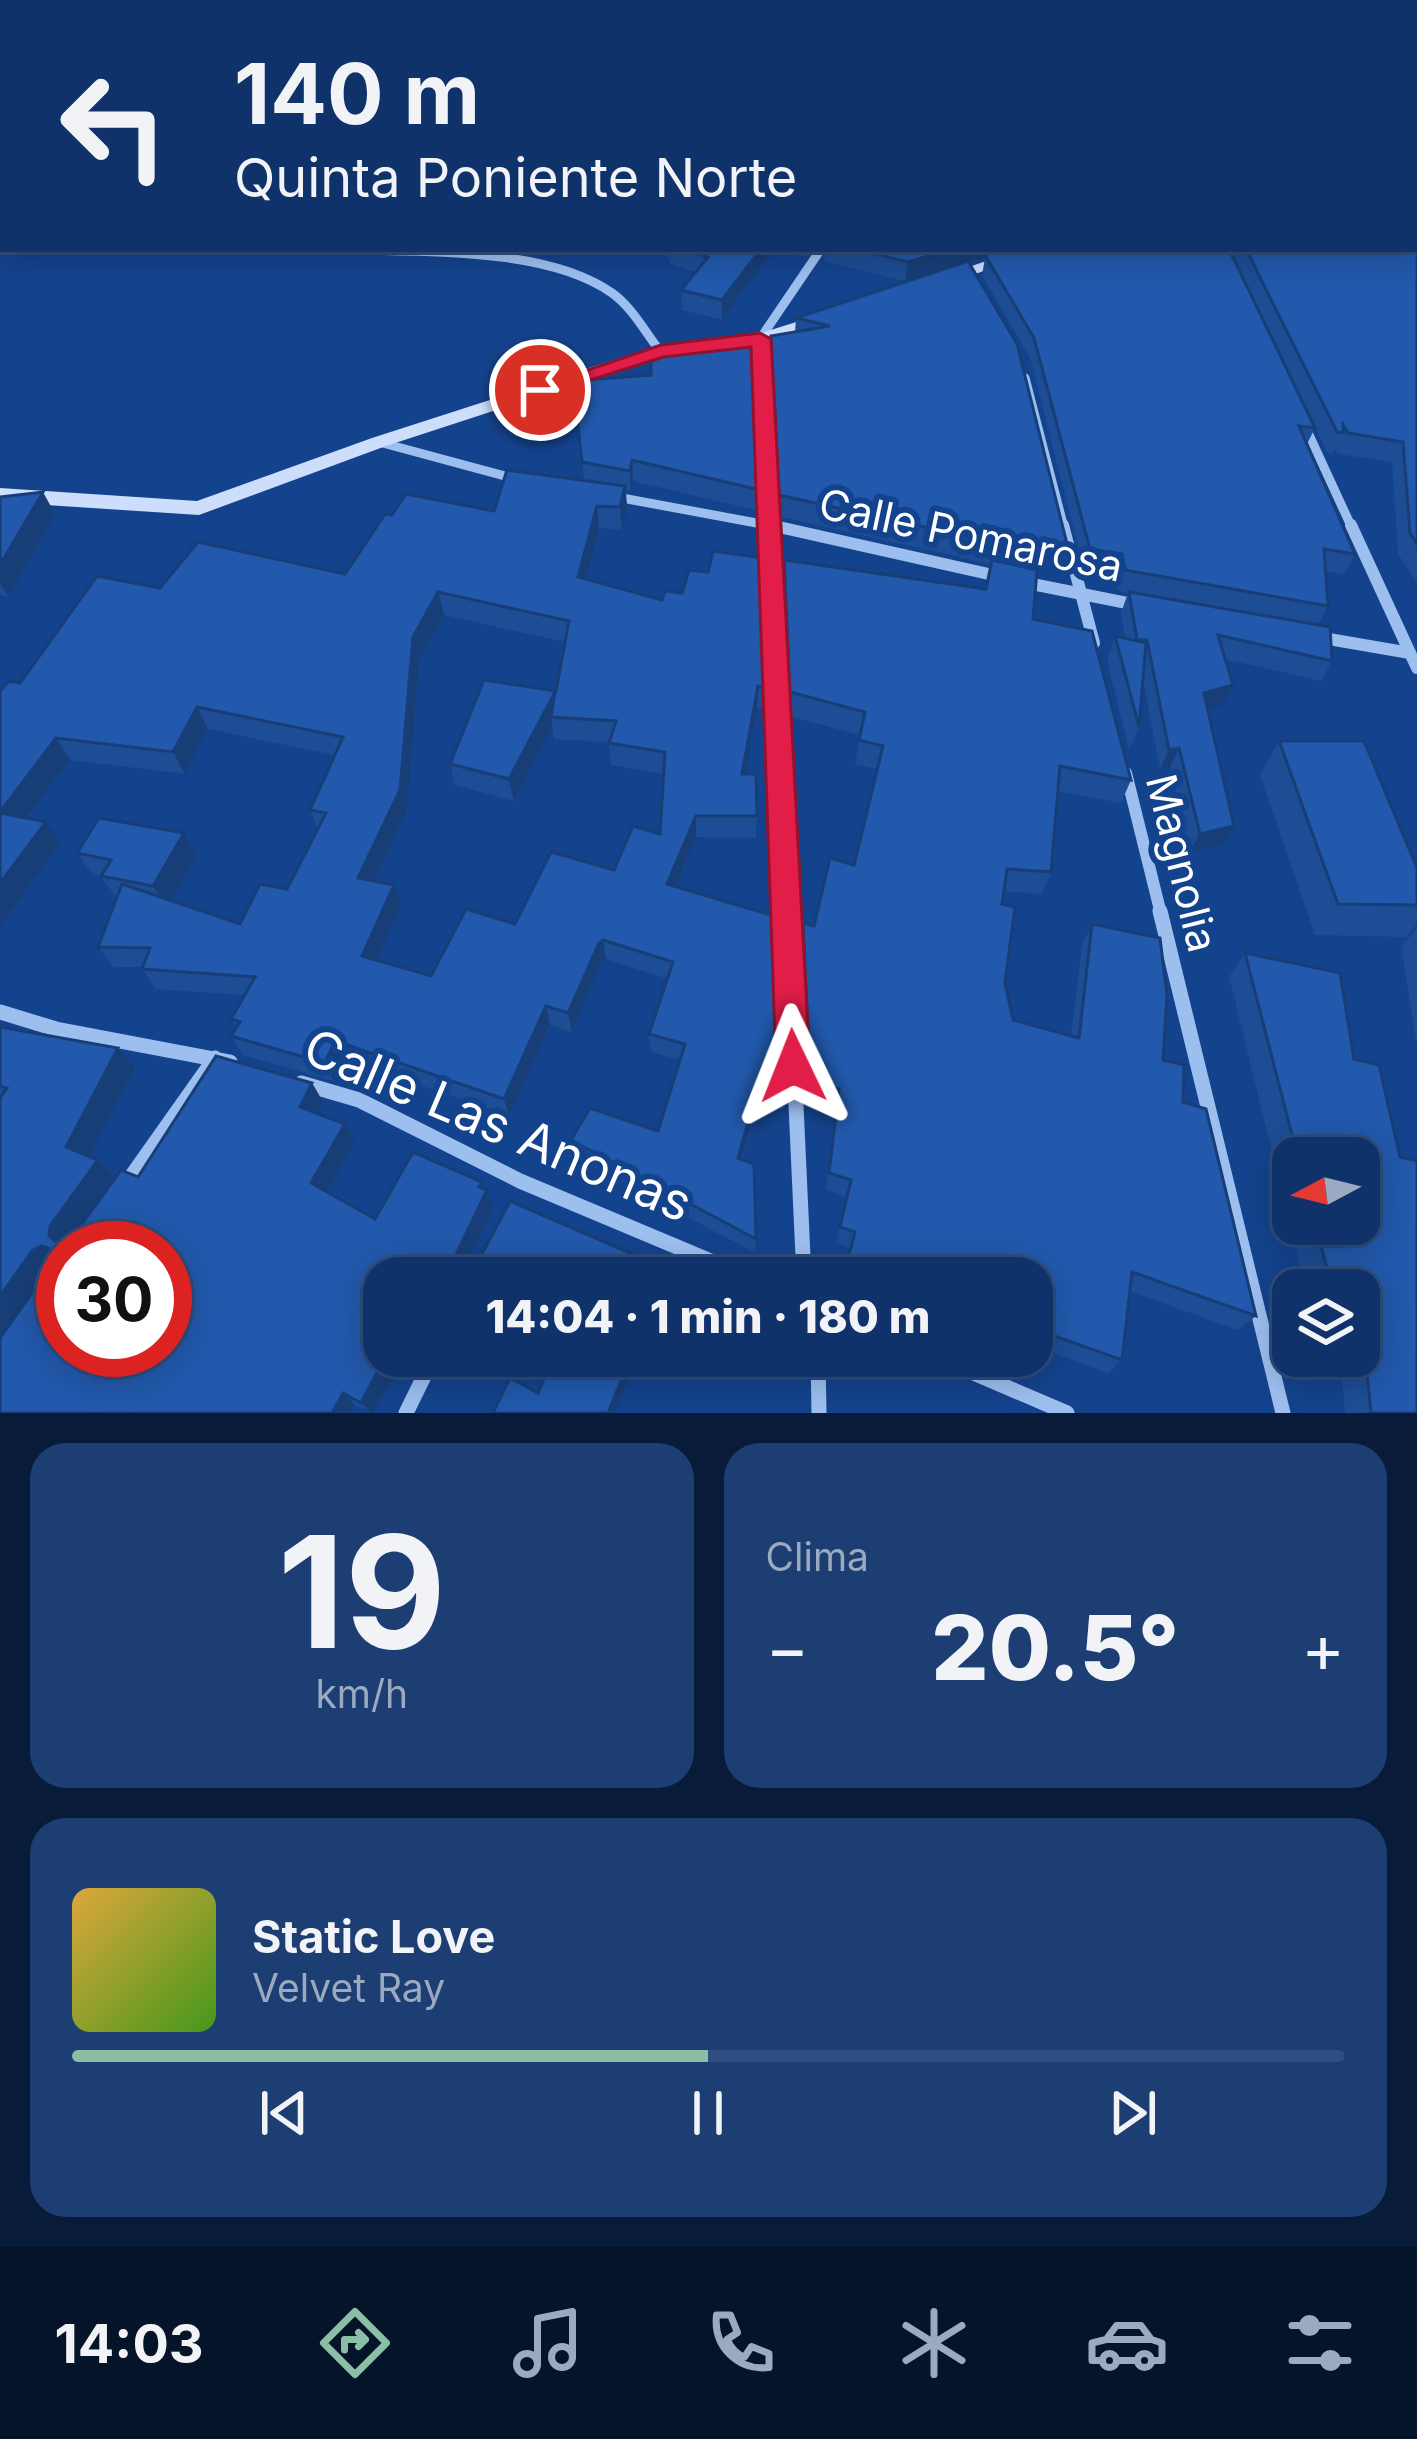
<!DOCTYPE html>
<html lang="es">
<meta charset="utf-8">
<style>
body{margin:0;font-family:Inter,sans-serif;background:#1d3e72;color:#f1f3f6;height:100vh;display:flex;flex-direction:column;font-size:45px;white-space:nowrap}
*{box-sizing:border-box;margin:0}
p{font-size:39px;color:#9baac1}
.icon{flex:none;width:66px;height:66px;fill:none;stroke:currentColor;stroke-width:2;stroke-linecap:round;stroke-linejoin:round}
.map{position:relative;height:1413px;overflow:hidden}
.drawer{display:flex;flex-direction:column;gap:30px;padding:30px;background:#081c3a;flex:1}
.drawer>*{flex:none}
.top-card{position:absolute;left:0px;top:0px;width:1419px;height:252px;box-shadow:0 6px 30px #0003,0 0 0 3px #2f4d7e;background:#0f326a;color:#f1f3f6;overflow:hidden}
.needle{width:78px;rotate:263deg}
.buttons{position:absolute;left:1272px;top:1137px;display:grid;gap:24px}
.buttons a{display:grid;place-items:center;width:108px;height:108px;border-radius:24px;background:#0f326a;box-shadow:0 6px 30px #0003,0 0 0 3px #2f4d7e;font-size:60px}
.speed{position:absolute;left:36px;top:1221px;display:flex;gap:24px;font-size:60px;font-weight:700;text-align:center}
.speed>*{display:grid;place-content:center;width:156px;height:156px;border-radius:50%;background:#0f326a;box-shadow:0 6px 30px #0003,0 0 0 3px #2f4d7e;line-height:1}
.speed .limit{border:18px solid #d22;background:#fff;color:#111}
.pin{position:absolute;display:grid;place-items:center;width:102px;height:102px;color:#fff;margin:-51px;border:6px solid #fff;border-radius:50%;box-shadow:0 3px 12px #0007}
.me{position:absolute;width:132px;margin:-66px;rotate:358deg;stroke-linejoin:round;filter:drop-shadow(0 0 9px #0008)}
.turn{display:flex;align-items:center;gap:42px;height:252px;padding:0 36px;font-size:54px}
.turn .icon{width:156px;height:156px;stroke-width:2.5}
.turn b{display:block;font-size:84px;line-height:102px}
.big{font-size:90px;font-weight:800;line-height:1.1}
.drawer .card{flex:1;display:flex;flex-direction:column;justify-content:center;gap:18px;min-width:0;padding:0 42px;border-radius:36px;background:#1d3e72}
.drawer .dial{align-items:center;gap:0}
.dial b{font-size:156px;line-height:1}
.song{display:flex;align-items:center;gap:36px}
.cover{width:144px;height:144px;border-radius:18px;background:linear-gradient(135deg,hsl(40 70% 55%),hsl(100 70% 35%))}
.played{height:12px;border-radius:6px;background:linear-gradient(90deg,#8abfa5 50%,#2f4d7e 50%)}
.keys{display:flex;justify-content:space-around;direction:ltr}
.heat{display:flex;justify-content:space-between;align-items:center;font-size:66px;direction:ltr}
.drawer .tiles{flex:1;display:grid;gap:30px;grid-template-columns:1fr 1fr}
.card:last-child{grid-column:span 2}
.trip{position:absolute;left:363px;top:1257px;width:690px;height:120px;border-radius:36px;background:#0f326a;box-shadow:0 6px 30px #0003,0 0 0 3px #2f4d7e;font-weight:800;line-height:120px;text-align:center}
.menu{display:flex;height:192px;justify-content:space-around;align-items:center;background:#06142a;color:#9baac1}
.menu .icon{width:84px;height:84px}
.menu .on{color:#8abfa5}
.menu b{font-size:54px;color:#f1f3f6}
.map>svg:first-child{display:block}
.lines{fill:none;stroke-linecap:round;stroke-linejoin:round}
.street-far2{stroke:#9dbff0;stroke-width:9}
.street-far1{stroke:#9dbff0;stroke-width:12}
.street{stroke:#9dbff0;stroke-width:15}
.secondary{fill:#ccdefb;fill-rule:evenodd}
.wall{fill:#1d4d94;fill-rule:evenodd}
.shaded-wall{fill:#183e78}
.building{fill:#2259ac;stroke:#183e78;stroke-width:3;fill-rule:evenodd}
.route{fill:#e11d48;stroke:#92132f;stroke-width:3}
.labels{text-anchor:middle;stroke-width:12;stroke-linejoin:round;paint-order:stroke}
.street-label{font-size:42px;fill:#fff;stroke:#14438d}
.near-street-label{font-size:51px;fill:#fff;stroke:#14438d}
</style>
<div class="map">
<svg width="1417" height="1413" viewBox="0 0 1417 1413">
<rect width="100%" height="100%" fill="#14438d"/>
<g class="lines">
<g class="street-far2">
<path d="M334 249C414 253 544 245 612 293 632 307 645 332 660 351"/>
<polyline points="1025,378 1064,528"/>
<polyline points="1304,424 1352,528"/>
<polyline points="379,442 520,480"/>
<polyline points="611,496 784,528"/>
<polyline points="769,528 760,339 821,249"/>
</g>
<g class="street-far1">
<polyline points="769,525 787,914"/>
<polyline points="770,525 1002,577"/>
<polyline points="1063,525 1094,643"/>
<polyline points="1351,525 1417,668"/>
<polyline points="1022,582 1137,605"/>
<polyline points="1317,637 1410,653"/>
<polyline points="1126,773 1161,914"/>
</g>
<g class="street">
<polyline points="787,911 804,1278"/>
<polyline points="1160,911 1283,1413"/>
<polyline points="0,1012 56,1029 230,1062"/>
<polyline points="301,1083 359,1100 520,1181 751,1278"/>
<polyline points="123,1188 215,1058"/>
<polyline points="818,1356 819,1413"/>
<polyline points="934,1356 1067,1413"/>
<polyline points="406,1413 434,1356"/>
</g>
<g class="secondary">
<polygon points="1020,249 1045,249 950,283 935,279"/>
<polygon points="825,313 834,318 831,322 760,344 662,356 386,446 199,515 0,502 0,488 197,501 372,438 654,347 758,334"/>
</g>
</g>
<g class="wall">
<polygon points="1417,0 1417,583 1398,554 1392,462 1338,454 1335,449 1333,453 1327,452 1229,249 1416,249"/>
<polygon points="663,249 810,249 805,257 775,249 722,320 682,310 681,290 696,272 671,264"/>
<polygon points="825,249 1023,249 1022,252 1315,428 1307,444 1355,554 1344,574 1326,571 1328,606 1318,625 1332,661 1321,681 1225,659 1223,705 1207,709 1223,845 1189,852 1170,767 1160,769 1143,680 1139,727 1129,750 1107,660 1115,636 1125,638 1121,613 1128,593 1118,591 1115,574 1084,569 1030,358 982,275 985,258 969,263 1067,544 1061,565 1036,561 1034,569 1033,619 1131,780 1121,803 1058,791 1051,872 1042,894 1003,891 1002,904 1005,983 1013,1020 1071,1036 1082,945 1092,924 1163,1060 1183,1102 1256,1316 1238,1330 1129,1291 1122,1360 1108,1373 1032,1345 1032,1278 843,1278 850,1248 836,1243 847,1197 826,1190 835,1108 828,1106 828,1101 808,1095 801,944 803,923 814,926 854,865 877,769 855,764 860,735 788,716 782,584 784,560 985,589 991,564 777,516 770,356 771,336 795,332 796,318 905,281 824,261"/>
<path d="M573 381 760 490 759 511 633 481 631 491 626 490 627 509 622 530 599 528 586 579 768 689 767 711 757 708 745 774 757 816 756 838 696 837 676 886 785 1071 783 1088 763 1083 742 1159 756 1239 755 1253 575 1157 571 1140 658 1131 680 1060 651 1052 649 1034 668 979 606 959 602 962 572 1032 550 1025 509 1116 345 1059 334 1081 243 1055 231 1036 236 1027 231 1019 244 995 156 989 142 969 143 967H113L98 947 117 898 101 877 93 875 77 853 196 855 171 900 240 924 287 889 318 829 310 810 335 755 208 729 185 774 70 760 27 819 61 843 0 926V691L20 683 160 588 345 574 392 515 494 511 584 480ZM444 615 565 642 556 691 450 764 455 785 514 801 552 726 554 739 609 742 611 765 664 774 660 834 614 870 515 924 431 976 377 960 401 905 375 881 407 811 419 660Z"/>
<polygon points="0,497 55,514 9,597 0,595"/>
<polygon points="1279,741 1417,868 1417,924 1406,937 1315,935 1260,775"/>
<polygon points="1417,928 1417,1046 1401,947"/>
<path d="M1245 953 1354 1059 1417 1413H1345L1340 1357 1336 1356H1359V1290H1306L1229 977ZM1293 1158H1359V1224H1293Z"/>
<polygon points="0,1027 135,1068 89,1157 98,1160 116,1177 138,1177 312,1083 323,1102 317,1114 355,1142 328,1192 375,1219 482,1182 494,1207 460,1278 454,1276 384,1278 404,1356 373,1413 355,1405 0,1413"/>
</g>
<g class="shaded-wall">
<polygon points="761,249 775,249 722,320 722,300"/>
<polygon points="951,249 1015,249 905,281 908,262"/>
<polygon points="632,460 633,481 631,491 630,471"/>
<polygon points="625,486 627,509 622,530 620,507"/>
<polygon points="43,492 55,514 9,597 0,583 0,565"/>
<polygon points="597,506 599,528 581,599 578,577"/>
<polygon points="438,592 444,615 419,660 407,811 366,899 358,878 413,637"/>
<polygon points="1233,685 1223,705 1194,713 1204,693"/>
<polygon points="758,686 757,708 742,795 742,774"/>
<polygon points="555,692 551,717 552,727 514,801 509,779"/>
<polygon points="197,707 208,729 185,774 173,752"/>
<polygon points="56,738 70,760 15,834 0,812"/>
<polygon points="1179,748 1170,767 1160,769 1169,750"/>
<polygon points="696,816 696,837 668,904 667,884"/>
<polygon points="46,822 61,843 0,926 0,883"/>
<polygon points="1234,826 1223,845 1189,852 1200,834"/>
<polygon points="184,833 196,855 167,908 153,886"/>
<polygon points="394,885 401,905 371,975 362,956"/>
<polygon points="603,940 606,959 602,962 572,1032 568,1013 599,943"/>
<polygon points="546,1006 550,1025 509,1116 504,1099"/>
<polygon points="336,1041 345,1059 334,1081 324,1063"/>
<polygon points="118,1048 135,1068 85,1165 66,1147"/>
<polygon points="764,1065 763,1083 737,1174 738,1158"/>
<polygon points="312,1083 323,1102 312,1126 300,1107"/>
<polygon points="345,1124 355,1142 323,1200 311,1183"/>
<polygon points="98,1160 116,1178 64,1248 49,1236 50,1226"/>
<polygon points="482,1182 494,1207 460,1278 452,1263"/>
<polygon points="42,1246 63,1261 0,1342 0,1296 32,1251"/>
<polygon points="446,1261 454,1276 453,1278 437,1278"/>
<polygon points="386,1356 404,1356 373,1413 371,1413 361,1403"/>
<polygon points="631,1356 638,1356 615,1413 608,1413"/>
<polygon points="343,1393 355,1405 351,1413 332,1413"/>
</g>
<g class="building">
<polygon points="580,0 1417,0 1417,191 1416,3 576,3"/>
<polygon points="1416,206 1417,206 1417,544 1410,533 1403,442 1348,433 1343,425 1343,433 1337,432 1246,249 1416,249"/>
<polygon points="685,249 761,249 722,300 681,290 708,257"/>
<polygon points="856,249 951,249 908,262"/>
<polygon points="1004,249 1020,249 1018,253 1034,249 1229,249 1315,428 1299,426 1355,554 1324,549 1328,606 1125,570 1122,554 1090,549 1034,338 985,255"/>
<polygon points="968,261 1017,344 1067,544 1039,540 1038,552 779,495 771,336 830,326 796,318"/>
<polygon points="753,339 760,490 632,460 630,471 582,462 573,381 651,375 651,361 684,350"/>
<path d="M507 470 625 486 620 507 597 506 578 577 662 600 665 591 682 593 689 570 708 572 713 551 762 558 768 689 758 686 742 774H756L757 816H696L667 884 778 917 785 1071 764 1065 738 1158 754 1164 756 1239 571 1140 590 1108 658 1131 685 1044 649 1034 673 962 603 940 599 943 568 1013 546 1006 504 1099 336 1041 324 1063 231 1036 240 1022 231 1019 255 977 142 969 150 948 98 947 122 884 240 924 260 884 287 889 326 813 310 810 343 737 197 707 173 752 56 738 0 812V691L9 681 20 683 97 576 160 588 198 542 345 574 385 514 392 515 406 494 494 511ZM438 592 569 621 556 691 484 680 450 764 509 779 555 692 551 717 616 721 609 743 665 752 660 834 633 826 614 870 551 852 515 924 466 909 431 976 362 956 394 885 358 878 400 790 413 637Z"/>
<polygon points="43,492 0,565 0,497"/>
<polygon points="784,560 986,589 992,560 1037,570 1033,619 1092,631 1131,780 1060,766 1051,872 1007,869 1002,904 1015,907 1005,983 1013,1020 1079,1038 1092,924 1160,938 1167,995 1163,1060 1184,1065 1183,1102 1206,1109 1256,1316 1132,1272 1122,1360 1032,1328 1032,1278 891,1278 847,1263 855,1232 840,1227 851,1180 829,1173 839,1089 831,1087 831,1082 810,1076 803,923 814,926 830,858 854,865 883,746 859,740 865,712 790,692"/>
<polygon points="1129,592 1330,627 1332,661 1218,635 1233,685 1204,693 1234,826 1200,834 1179,748 1169,750 1147,640 1137,640"/>
<polygon points="1115,636 1146,643 1139,727"/>
<polygon points="1279,741 1364,741 1417,868 1417,905 1338,904"/>
<polygon points="0,813 46,822 0,883"/>
<polygon points="99,818 184,833 153,886 101,876 111,860 77,853"/>
<polygon points="1245,953 1340,973 1354,1059 1379,1065 1400,1157 1417,1161 1417,1413 1371,1413 1364,1342 1359,1341 1359,1290 1333,1290 1315,1224 1359,1224 1359,1158 1298,1158"/>
<path d="M0 1027 118 1048 66 1147 98 1160 50 1226 49 1236 59 1244 71 1239 121 1170 138 1177 216 1056 312 1083 300 1107 345 1124 311 1183 375 1219 413 1152 482 1182 479 1187 487 1190 452 1263 446 1261 437 1278H384V1356H386L361 1403 343 1393 332 1413H0V1338L52 1265 50 1249 42 1246 32 1251 0 1296V1098L7 1088 0 1086ZM63 1248H165V1350H63Z"/>
<polygon points="510,1201 667,1269 663,1278 483,1278 472,1273"/>
<polygon points="554,1356 631,1356 608,1413 493,1413 510,1378 538,1393"/>
</g>
<polygon class="route" points="760,333 771,339 810,1066 805,1078 793,1082 781,1078 776,1066 751,347 663,357 540,396 529,390 661,345"/>
<g class="labels">
<g class="street-label">
<text transform="translate(971 535) rotate(12)" y="15">Calle Pomarosa</text>
<text transform="translate(1182 863) rotate(76)" y="15">Magnolia</text>
</g>
<g class="near-street-label">
<text transform="translate(498 1125) rotate(23)" y="18">Calle Las Anonas</text>
</g>
</g>
</svg>
<div class="buttons">
<a><svg class="needle" viewBox="-14 -14 28 28"><path d="M0-13l5 13h-10z" fill="#e53935"/><path d="M0 13l5-13h-10z" fill="#9baac1"/></svg></a>
<a><svg class="icon" aria-label="layers" viewBox="0 0 24 24"><path d="M12 4l9 5-9 5-9-5zM3 14l9 5 9-5"/></svg></a>
</div>
<div class="speed"><div class="limit">30</div></div>
<div class="pin" style="left:540px;top:390px;background:#d93025"><svg class="icon" aria-label="arrive" viewBox="0 0 24 24"><path d="M6 21V4h12l-3 4 3 4H6"/></svg></div>
<svg class="me" style="left:793px;top:1066px" viewBox="-20 -20 40 40"><path d="M0-17L14 15 0 8-14 15z" fill="#e11d48" stroke="#fff" stroke-width="4"/></svg>
<div class="trip">14:04 · 1 min · 180 m</div>
<div class="top-card">
<div class="turn"><svg class="icon" aria-label="left" viewBox="0 0 24 24"><path d="M17 20v-9H6M10 6l-5 5 5 5"/></svg><div><b>140 m</b>Quinta Poniente Norte</div></div>
</div>
</div>
<section class="drawer">
<div class="tiles">
<div class="card dial"><b>19</b><p>km/h</p></div>
<div class="card"><p>Clima</p>
<div class="heat"><a>−</a><b class="big">20.5°</b><a>+</a></div>
</div>
<div class="card">
<div class="song"><i class="cover"></i><div><b>Static Love</b><p>Velvet Ray</p></div></div>
<div class="played"></div>
<div class="keys"><svg class="icon" aria-label="previous" viewBox="0 0 24 24"><path d="M18 5L8 12l10 7zM5 5v14"/></svg><svg class="icon" aria-label="pause" viewBox="0 0 24 24"><path d="M8 5v14M16 5v14"/></svg><svg class="icon" aria-label="next" viewBox="0 0 24 24"><path d="M6 5l10 7-10 7zM19 5v14"/></svg></div>
</div>
</div>
</section>
<nav class="menu">
<b>14:03</b>
<svg class="icon on" aria-label="directions" viewBox="0 0 24 24"><path d="M12 3l9 9-9 9-9-9zM9 14v-3h6M13 9l2 2-2 2"/></svg>
<svg class="icon" aria-label="music" viewBox="0 0 24 24"><path d="M9 18V5l10-2v13"/><circle cx="6" cy="18" r="3"/><circle cx="16" cy="16" r="3"/></svg>
<svg class="icon" aria-label="phone" viewBox="0 0 24 24"><path d="M5 4h4l2 5-3 2q2 4 5 5l2-3 5 2v4C11 20 4 13 5 4z"/></svg>
<svg class="icon" aria-label="climate" viewBox="0 0 24 24"><path d="M12 3v18M4 7l16 10M4 17L20 7"/></svg>
<svg class="icon" aria-label="car" viewBox="0 0 24 24"><path d="M5 17H2v-5l4-1 3-4h7l3 4 3 1v5h-3M9 17h6M6 11h13"/><circle cx="7" cy="17" r="2"/><circle cx="17" cy="17" r="2"/></svg>
<svg class="icon" aria-label="filters" viewBox="0 0 24 24"><path d="M4 7h16M4 17h16"/><circle cx="9" cy="7" r="2"/><circle cx="15" cy="17" r="2"/></svg>
</nav>
